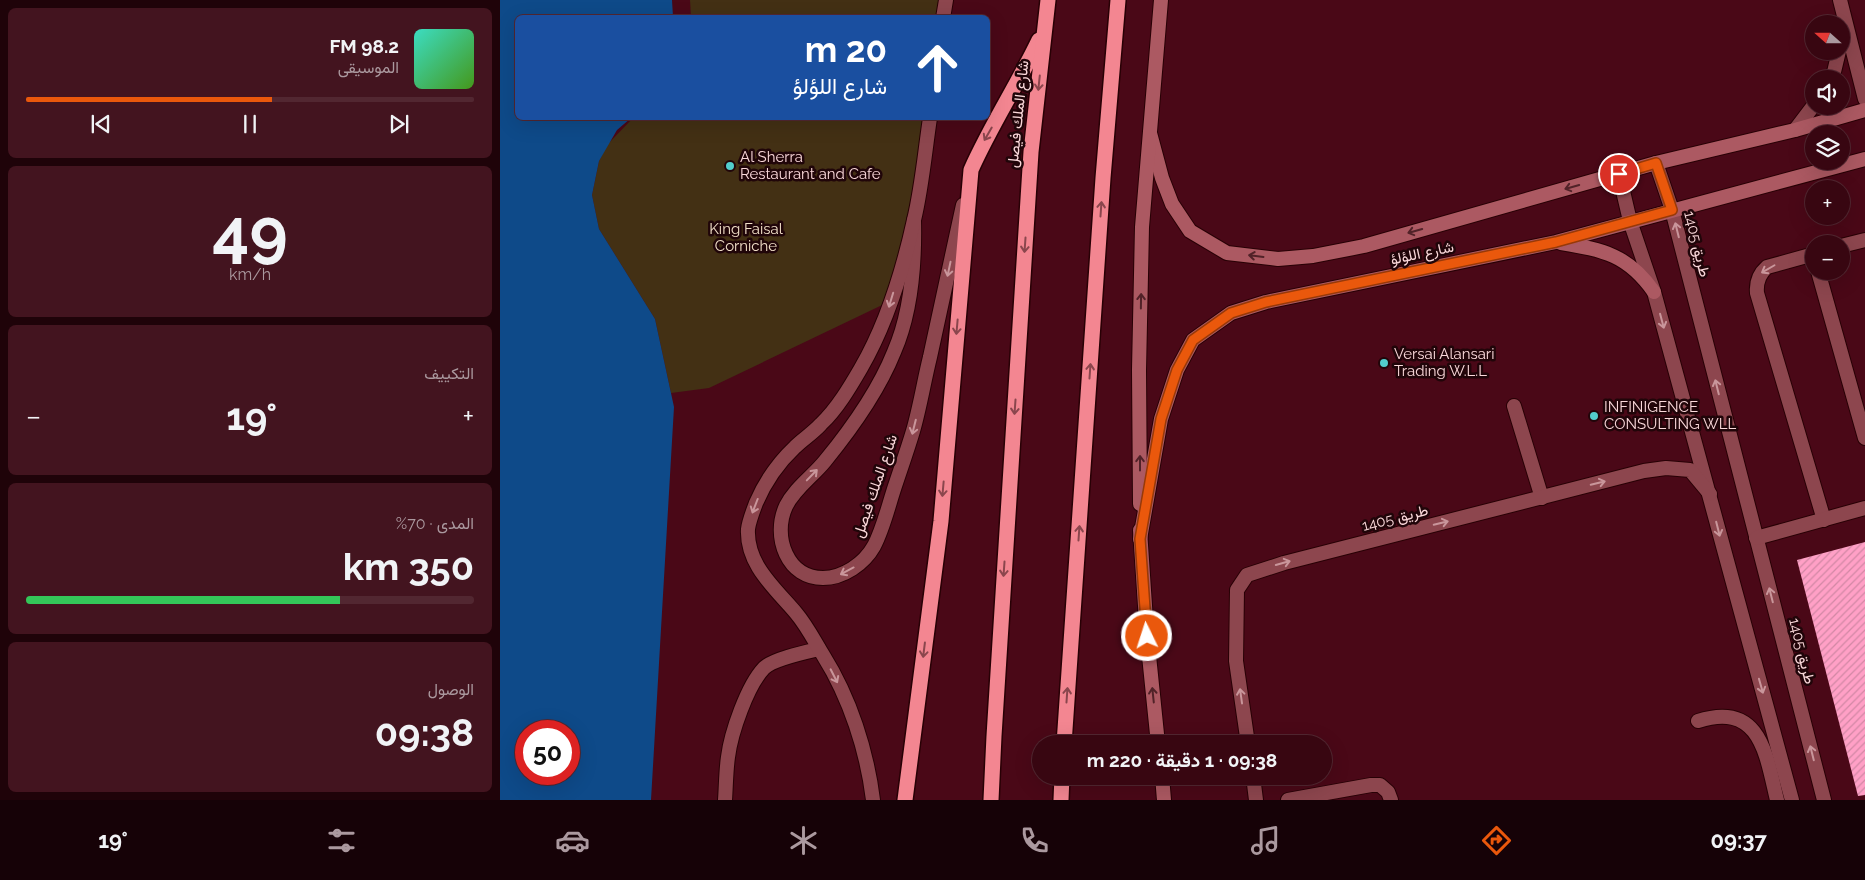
<!DOCTYPE html>
<html lang="ar">
<meta charset="utf-8">
<style>
body{margin:0;font-family:Raleway,Vazirmatn,sans-serif;background:#43141f;color:#f1f3f6;direction:rtl;height:100vh;display:flex;flex-direction:column;font-size:19px;white-space:nowrap}
*{box-sizing:border-box;margin:0}
p{font-size:16px;color:#ab999f}
.icon{flex:none;width:28px;height:28px;fill:none;stroke:currentColor;stroke-width:2;stroke-linecap:round;stroke-linejoin:round}
.map{position:relative;flex:1;overflow:hidden;direction:ltr}
.side{display:flex;flex-direction:column;gap:8px;padding:8px;background:#1f0309;width:500px}
.side>*{flex:none}
.hud{position:absolute;left:15px;top:15px;width:475px;height:105px;border-radius:8px;box-shadow:0 5px 20px #0002,0 0 0 1px #522731;direction:rtl;background:#1a4fa0;color:#fff;overflow:hidden}
.needle{width:32px;rotate:291deg}
.fabs{position:absolute;left:1305px;top:15px;display:grid;gap:10px}
.fabs a{display:grid;place-items:center;width:45px;height:45px;border-radius:50%;background:#380611;box-shadow:0 5px 20px #0002,0 0 0 1px #522731;font-size:25px}
.speed{position:absolute;left:15px;top:720px;display:flex;gap:10px;font-size:25px;font-weight:700;text-align:center}
.speed>*{display:grid;place-content:center;width:65px;height:65px;border-radius:50%;background:#380611;box-shadow:0 5px 20px #0002,0 0 0 1px #522731;line-height:1}
.speed .limit{border:8px solid #d22;background:#fff;color:#111}
.pin{position:absolute;display:grid;place-items:center;width:42px;height:42px;color:#fff;margin:-21px;border:2px solid #fff;border-radius:50%;box-shadow:0 1px 5px #0007}
.me{position:absolute;width:55px;margin:-28px;rotate:356deg;stroke-linejoin:round;filter:drop-shadow(0 0 4px #0008)}
.turn{display:flex;align-items:center;gap:18px;height:105px;padding:0 20px;font-size:22px}
.turn .icon{width:65px;height:65px;stroke-width:2.5}
.turn b{display:block;font-size:35px;line-height:42px}
.big{font-size:38px;font-weight:700;line-height:1.1}
.side .tile{flex:1;display:flex;flex-direction:column;justify-content:center;gap:8px;min-width:0;padding:0 18px;border-radius:8px;background:#43141f}
.side .dial{align-items:center;gap:0}
.dial b{font-size:65px;line-height:1}
.song{display:flex;align-items:center;gap:15px}
.cover{width:60px;height:60px;border-radius:8px;background:linear-gradient(135deg,hsl(170 70% 55%),hsl(100 70% 35%))}
.played{height:5px;border-radius:2px;background:linear-gradient(90deg,#ea580c 55%,#522731 55%)}
.keys{display:flex;justify-content:space-around;direction:ltr}
.heat{display:flex;justify-content:space-between;align-items:center;font-size:28px;direction:ltr}
.charge{height:8px;border-radius:4px;background:linear-gradient(90deg,#34c759 70%,#522731 0)}
.trip{position:absolute;left:532px;top:735px;width:300px;height:50px;border-radius:25px;background:#380611;box-shadow:0 5px 20px #0002,0 0 0 1px #522731;font-weight:700;line-height:50px;text-align:center;direction:rtl}
.tab-bar{display:flex;height:80px;justify-content:space-around;align-items:center;background:#160207;color:#ab999f}
.tab-bar .icon{width:35px;height:35px}
.tab-bar .selected{color:#ea580c}
.tab-bar b{font-size:22px;color:#f1f3f6}
main{display:flex;flex:1;min-height:0}
.map>svg:first-child{display:block}
.green{fill:#433014}
.water{fill:#0e4a89;fill-rule:evenodd}
.building{fill:url(#building-hatch)}
.lines{fill:none;stroke-linecap:round;stroke-linejoin:round}
.service-casing{stroke:#280005;stroke-width:16}
.minor-casing{stroke:#280005;stroke-width:16}
.tertiary-casing{stroke:#280005;stroke-width:16}
.secondary-casing{stroke:#280005;stroke-width:16}
.motorway-casing{stroke:#280005;stroke-width:18}
.service{stroke:#8d464e;stroke-width:14}
.minor{stroke:#8d464e;stroke-width:14}
.tertiary{stroke:#8d464e;stroke-width:14}
.secondary{stroke:#ac5962;stroke-width:14}
.motorway{stroke:#f38691;stroke-width:15}
.oneway{stroke:#8a464d}
.oneway2{stroke:#512228}
.oneway3{stroke:#c9969b}
.route-casing{stroke:#983908;stroke-width:12}
.route{stroke:#ea580c;stroke-width:9}
.poi-dot{fill:#52cdcc;stroke:#200509;stroke-width:2}
.labels{text-anchor:middle;stroke-width:5;stroke-linejoin:round;paint-order:stroke}
.street-label{font-size:15px;fill:#fad8da;stroke:#200509}
.poi-label{font-size:15px;fill:#fad8da;stroke:#200509;text-anchor:start}
.park-label{font-size:15px;fill:#f1dfc8;stroke:#200509}
</style>
<main>
<div class="map">
<svg width="1365" height="800" viewBox="0 0 1365 800">
<defs>
<pattern id="building-hatch" width="6" height="6" patternUnits="userSpaceOnUse" patternTransform="scale(1.25)"><rect width="6" height="6" fill="#ffa0c6"/><path d="M-1 1l2-2M0 6l6-6M5 7l2-2" fill="none" stroke="#d288a5"/></pattern>
</defs>
<rect width="100%" height="100%" fill="#4a0817"/>
<g class="green">
<polygon points="190,0 449,0 447,18 191,17"/>
<polygon points="133,118 430,118 401,296 209,388 171,393 155,319 99,229 92,195 99,161 107,145"/>
</g>
<path class="water" d="M0 0H172L173 17 18 18V118H131L117 130 99 161 92 195 99 229 155 319 174 407 151 800H0ZM69 731V774H26V731Z"/>
<polygon class="building" points="1365,542 1365,795 1358,796 1297,560"/>
<g class="lines">
<g class="service-casing">
<g id="service">
<polyline points="1341,246 1365,240"/>
<path d="M1314 254 1267 267C1259 274 1256 282 1257 293L1324 520"/>
<polyline points="1318,271 1365,438"/>
<polyline points="1014,406 1042,498"/>
<path d="M1198 721C1261 701 1266 755 1277 800"/>
<path d="M225 800C226 786 226 771 228 757 231 733 247 686 264 668 273 659 306 652 319 649"/>
<polyline points="788,800 871,785 880,785 888,792 891,800"/>
</g>
</g>
<g class="minor-casing">
<g id="minor">
<polyline points="443,18 446,0"/>
<polyline points="1156,163 1172,210 1324,800"/>
<polyline points="1119,174 1130,221 1154,292 1292,800"/>
<path d="M414 220C415 263 412 311 394 352 378 392 352 428 325 461 313 476 295 488 286 506 279 521 279 539 286 554 293 569 306 578 323 578 343 578 364 564 374 546 384 527 389 503 396 483 402 465 408 448 413 431 420 407 424 381 430 357 441 306 452 256 463 205"/>
<polyline points="1256,538 1365,508"/>
<polyline points="748,744 736,661 737,590 747,575 784,563 1144,471 1166,468 1190,470 1210,494"/>
<polyline points="753,776 756,800"/>
<path d="M373 800C367 751 350 698 323 655 315 642 307 626 296 613 276 589 246 565 248 529 249 521 253 511 256 503 265 482 278 463 295 447 303 439 313 433 321 424 337 409 350 387 361 368 387 323 403 270 414 220 422 187 425 151 430 118"/>
</g>
</g>
<g class="tertiary-casing">
<g id="tertiary">
<polyline points="1340,0 1365,99"/>
<polyline points="1330,79 1334,72 1339,51"/>
<polyline points="1295,130 1314,105"/>
</g>
</g>
<g class="secondary-casing">
<g id="secondary">
<polyline points="650,133 662,178 672,204 690,231 727,253 778,259 813,256 864,246 1156,163 1295,130 1365,110"/>
<path d="M1061 243C1104 250 1128 255 1154 292"/>
<polyline points="640,504 639,370 642,227 661,0"/>
<polyline points="640,530 647,636 658,744"/>
<polyline points="640,539 661,419 677,370 693,340 731,313 766,302 1056,242 1365,159"/>
<polyline points="662,776 664,800"/>
</g>
</g>
<g class="motorway-casing">
<g id="motorway">
<polyline points="564,744 603,178 618,0"/>
<path d="M405 800 441 521 471 170C491 125 518 84 539 40"/>
<polyline points="491,800 494,736 531,152 548,0"/>
<polyline points="561,800 562,776"/>
</g>
</g>
<use href="#service" class="service"/>
<use href="#minor" class="minor"/>
<use href="#tertiary" class="tertiary"/>
<use href="#secondary" class="secondary"/>
<use href="#motorway" class="motorway"/>
</g>
<defs><path id="oneway-shaft" d="M-6 0H5M1.5-3L5.5 0L1.5 3" fill="none" stroke-width="1.6" stroke-linecap="round" stroke-linejoin="round" transform="scale(1.25)"/></defs>
<g class="oneway">
<use href="#oneway-shaft" transform="translate(539 83) rotate(96)"/>
<use href="#oneway-shaft" transform="translate(488 134) rotate(120)"/>
<use href="#oneway-shaft" transform="translate(601 209) rotate(-86)"/>
<use href="#oneway-shaft" transform="translate(525 245) rotate(94)"/>
<use href="#oneway-shaft" transform="translate(457 327) rotate(95)"/>
<use href="#oneway-shaft" transform="translate(590 371) rotate(-86)"/>
<use href="#oneway-shaft" transform="translate(515 407) rotate(94)"/>
<use href="#oneway-shaft" transform="translate(443 489) rotate(95)"/>
<use href="#oneway-shaft" transform="translate(579 533) rotate(-86)"/>
<use href="#oneway-shaft" transform="translate(504 569) rotate(94)"/>
<use href="#oneway-shaft" transform="translate(424 650) rotate(97)"/>
<use href="#oneway-shaft" transform="translate(567 695) rotate(-86)"/>
</g>
<g class="oneway2">
<use href="#oneway-shaft" transform="translate(1072 187) rotate(164)"/>
<use href="#oneway-shaft" transform="translate(915 231) rotate(164)"/>
<use href="#oneway-shaft" transform="translate(756 256) rotate(-173)"/>
<use href="#oneway-shaft" transform="translate(641 301) rotate(-89)"/>
<use href="#oneway-shaft" transform="translate(640 463) rotate(-90)"/>
<use href="#oneway-shaft" transform="translate(653 695) rotate(-96)"/>
</g>
<g class="oneway3">
<use href="#oneway-shaft" transform="translate(1177 230) rotate(-104)"/>
<use href="#oneway-shaft" transform="translate(449 269) rotate(102)"/>
<use href="#oneway-shaft" transform="translate(1268 269) rotate(150)"/>
<use href="#oneway-shaft" transform="translate(391 300) rotate(107)"/>
<use href="#oneway-shaft" transform="translate(1162 321) rotate(75)"/>
<use href="#oneway-shaft" transform="translate(1217 387) rotate(-104)"/>
<use href="#oneway-shaft" transform="translate(414 427) rotate(104)"/>
<use href="#oneway-shaft" transform="translate(312 475) rotate(-46)"/>
<use href="#oneway-shaft" transform="translate(1098 483) rotate(-14)"/>
<use href="#oneway-shaft" transform="translate(255 506) rotate(111)"/>
<use href="#oneway-shaft" transform="translate(941 523) rotate(-14)"/>
<use href="#oneway-shaft" transform="translate(1218 529) rotate(76)"/>
<use href="#oneway-shaft" transform="translate(783 563) rotate(-16)"/>
<use href="#oneway-shaft" transform="translate(347 571) rotate(152)"/>
<use href="#oneway-shaft" transform="translate(1271 595) rotate(-104)"/>
<use href="#oneway-shaft" transform="translate(334 676) rotate(63)"/>
<use href="#oneway-shaft" transform="translate(1261 686) rotate(74)"/>
<use href="#oneway-shaft" transform="translate(741 696) rotate(-98)"/>
<use href="#oneway-shaft" transform="translate(1312 753) rotate(-104)"/>
</g>
<g class="lines">
<g class="route-casing">
<polyline id="route" points="647,636 640,539 661,419 677,370 693,340 731,313 766,302 1056,242 1172,210 1156,163 1119,174"/>
</g>
<use href="#route" class="route"/>
</g>
<g class="poi-dot">
<circle cx="230" cy="166" r="5"/>
<circle cx="884" cy="363" r="5"/>
<circle cx="1094" cy="416" r="5"/>
</g>
<g class="labels">
<g class="street-label">
<text transform="translate(518 114) rotate(-84)" y="5">شارع الملك فيصل</text>
<text transform="translate(1197 244) rotate(76)" y="5">طريق 1405</text>
<text transform="translate(922 253) rotate(-12)" y="5">شارع اللؤلؤ</text>
<text transform="translate(375 486) rotate(-71)" y="5">شارع الملك فيصل</text>
<text transform="translate(895 518) rotate(-14)" y="5">طريق 1405</text>
<text transform="translate(1302 651) rotate(76)" y="5">طريق 1405</text>
</g>
<g class="poi-label">
<text x="240" y="162">Al Sherra<tspan x="240" dy="17">Restaurant and Cafe</tspan></text>
<text x="894" y="359">Versai Alansari<tspan x="894" dy="17">Trading W.L.L</tspan></text>
<text x="1104" y="412">INFINIGENCE<tspan x="1104" dy="17">CONSULTING WLL</tspan></text>
</g>
<g class="park-label">
<text x="246" y="234">King Faisal<tspan x="246" dy="17">Corniche</tspan></text>
</g>
</g>
</svg>
<div class="fabs">
<a><svg class="needle" viewBox="-14 -14 28 28"><path d="M0-13l5 13h-10z" fill="#e53935"/><path d="M0 13l5-13h-10z" fill="#ab999f"/></svg></a>
<a><svg class="icon" aria-label="sound" viewBox="0 0 24 24"><path d="M4 9h4l5-4v14l-5-4H4zM17 9q2 3 0 6"/></svg></a>
<a><svg class="icon" aria-label="layers" viewBox="0 0 24 24"><path d="M12 4l9 5-9 5-9-5zM3 14l9 5 9-5"/></svg></a>
<a>+</a>
<a>−</a>
</div>
<div class="speed"><div class="limit">50</div></div>
<div class="pin" style="left:1119px;top:174px;background:#d93025"><svg class="icon" aria-label="arrive" viewBox="0 0 24 24"><path d="M6 21V4h12l-3 4 3 4H6"/></svg></div>
<svg class="me" style="left:647px;top:636px" viewBox="-20 -20 40 40"><circle r="17" fill="#ea580c" stroke="#fff" stroke-width="3"/><path d="M0-11L8 9 0 5-8 9z" fill="#fff"/></svg>
<div class="trip">09:38 · 1 دقيقة · 220 m</div>
<div class="hud">
<div class="turn"><svg class="icon" aria-label="ahead" viewBox="0 0 24 24"><path d="M12 20V5M6 11l6-6 6 6"/></svg><div><b>20 m</b>شارع اللؤلؤ</div></div>
</div>
</div>
<section class="side">
<div class="tile">
<div class="song"><i class="cover"></i><div><b>98.2 FM</b><p>الموسيقى</p></div></div>
<div class="played"></div>
<div class="keys"><svg class="icon" aria-label="previous" viewBox="0 0 24 24"><path d="M18 5L8 12l10 7zM5 5v14"/></svg><svg class="icon" aria-label="pause" viewBox="0 0 24 24"><path d="M8 5v14M16 5v14"/></svg><svg class="icon" aria-label="next" viewBox="0 0 24 24"><path d="M6 5l10 7-10 7zM19 5v14"/></svg></div>
</div>
<div class="tile dial"><b>49</b><p>km/h</p></div>
<div class="tile"><p>التكييف</p>
<div class="heat"><a>−</a><b class="big">19°</b><a>+</a></div>
</div>
<div class="tile"><p>المدى · 70%</p><b class="big">350 km</b><div class="charge"></div></div>
<div class="tile"><p>الوصول</p><b class="big">09:38</b></div>
</section>
</main>
<nav class="tab-bar">
<b>09:37</b>
<svg class="icon selected" aria-label="directions" viewBox="0 0 24 24"><path d="M12 3l9 9-9 9-9-9zM9 14v-3h6M13 9l2 2-2 2"/></svg>
<svg class="icon" aria-label="music" viewBox="0 0 24 24"><path d="M9 18V5l10-2v13"/><circle cx="6" cy="18" r="3"/><circle cx="16" cy="16" r="3"/></svg>
<svg class="icon" aria-label="phone" viewBox="0 0 24 24"><path d="M5 4h4l2 5-3 2q2 4 5 5l2-3 5 2v4C11 20 4 13 5 4z"/></svg>
<svg class="icon" aria-label="climate" viewBox="0 0 24 24"><path d="M12 3v18M4 7l16 10M4 17L20 7"/></svg>
<svg class="icon" aria-label="car" viewBox="0 0 24 24"><path d="M5 17H2v-5l4-1 3-4h7l3 4 3 1v5h-3M9 17h6M6 11h13"/><circle cx="7" cy="17" r="2"/><circle cx="17" cy="17" r="2"/></svg>
<svg class="icon" aria-label="filters" viewBox="0 0 24 24"><path d="M4 7h16M4 17h16"/><circle cx="9" cy="7" r="2"/><circle cx="15" cy="17" r="2"/></svg>
<b>19°</b>
</nav>
